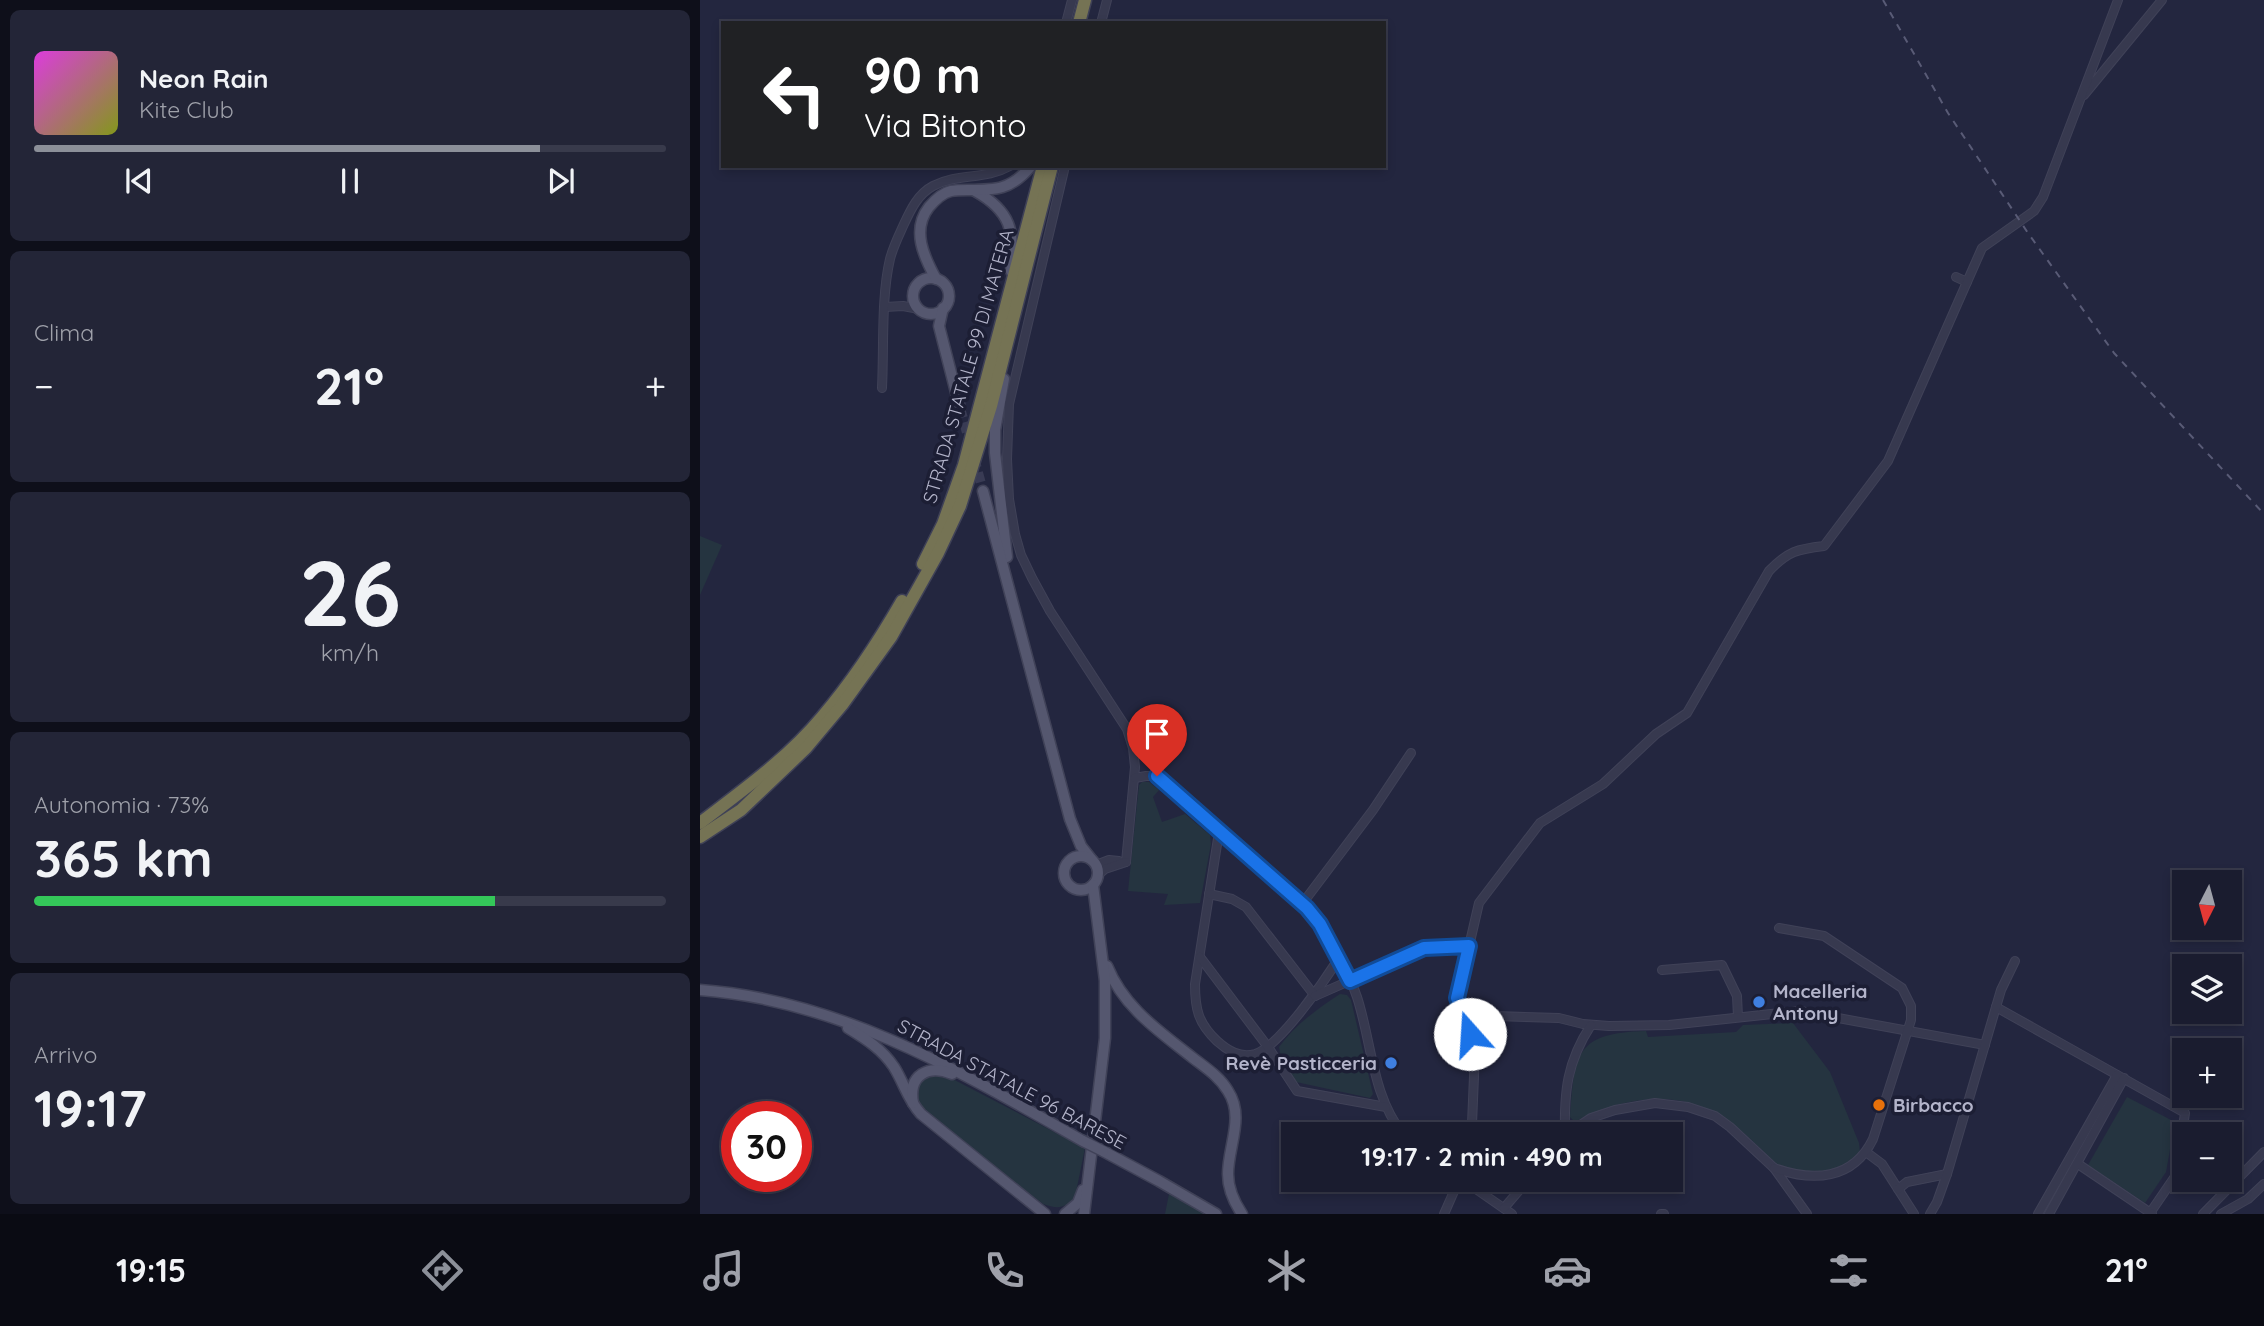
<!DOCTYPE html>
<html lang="it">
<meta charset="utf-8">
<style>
body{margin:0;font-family:Quicksand,sans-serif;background:#232537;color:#f1f3f6;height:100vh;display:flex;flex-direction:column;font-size:26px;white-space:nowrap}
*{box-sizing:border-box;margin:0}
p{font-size:23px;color:#9fa1aa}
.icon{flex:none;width:38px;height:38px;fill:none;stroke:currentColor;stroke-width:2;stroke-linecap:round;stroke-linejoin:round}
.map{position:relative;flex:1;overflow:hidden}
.details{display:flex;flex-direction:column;gap:10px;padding:10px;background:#0e0f1a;width:700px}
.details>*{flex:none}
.hud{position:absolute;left:21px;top:21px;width:665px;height:147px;border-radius:0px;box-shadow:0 4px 10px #0003,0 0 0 2px #383a4b;background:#202124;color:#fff;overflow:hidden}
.needle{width:46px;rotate:186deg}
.controls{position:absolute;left:1472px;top:870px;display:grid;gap:14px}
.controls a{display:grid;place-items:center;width:70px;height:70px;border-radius:0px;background:#1a1c2f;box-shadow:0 4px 10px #0003,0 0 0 2px #383a4b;font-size:35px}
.speed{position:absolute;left:21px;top:1101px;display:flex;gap:14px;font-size:35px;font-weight:700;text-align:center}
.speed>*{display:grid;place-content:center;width:91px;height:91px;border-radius:50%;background:#1a1c2f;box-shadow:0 4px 10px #0003,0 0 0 2px #383a4b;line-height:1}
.speed .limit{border:10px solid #d22;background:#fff;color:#111}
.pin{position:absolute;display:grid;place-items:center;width:60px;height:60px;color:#fff;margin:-72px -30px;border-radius:50% 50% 50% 0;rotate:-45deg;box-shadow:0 0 7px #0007}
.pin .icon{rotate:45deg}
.me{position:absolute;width:77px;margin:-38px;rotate:341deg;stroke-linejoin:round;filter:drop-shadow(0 0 5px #0008)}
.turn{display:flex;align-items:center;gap:24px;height:147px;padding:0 28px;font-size:32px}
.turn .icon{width:91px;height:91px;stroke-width:2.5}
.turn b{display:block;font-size:49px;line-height:60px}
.big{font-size:52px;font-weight:700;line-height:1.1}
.details .card{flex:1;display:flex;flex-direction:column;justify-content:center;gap:10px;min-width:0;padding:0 24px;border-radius:10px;background:#232537}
.details .dial{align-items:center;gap:0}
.dial b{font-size:91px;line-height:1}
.song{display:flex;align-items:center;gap:21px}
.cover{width:84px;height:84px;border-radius:10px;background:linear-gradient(135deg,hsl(300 70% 55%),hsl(70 70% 35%))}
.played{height:7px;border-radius:4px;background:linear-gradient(90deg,#8c9099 80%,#383a4b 80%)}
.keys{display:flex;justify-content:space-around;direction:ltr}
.heat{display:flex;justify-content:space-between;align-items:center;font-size:38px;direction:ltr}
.charge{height:10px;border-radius:5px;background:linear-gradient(90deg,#34c759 73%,#383a4b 0)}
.trip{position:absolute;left:581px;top:1122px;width:402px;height:70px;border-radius:0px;background:#1a1c2f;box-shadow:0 4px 10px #0003,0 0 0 2px #383a4b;font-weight:700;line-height:70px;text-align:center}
.menu{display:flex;height:112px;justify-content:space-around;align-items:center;background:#0a0b13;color:#9fa1aa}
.menu .icon{width:49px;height:49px}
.menu .active{color:#8c9099}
.menu b{font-size:32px;color:#f1f3f6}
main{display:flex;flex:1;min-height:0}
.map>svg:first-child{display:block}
.green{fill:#253440}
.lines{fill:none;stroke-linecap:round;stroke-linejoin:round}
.major-tunnel{stroke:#393b54;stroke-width:10;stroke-dasharray:10 5;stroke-linecap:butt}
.minor-casing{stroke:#404258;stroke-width:10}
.major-casing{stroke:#404258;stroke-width:13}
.highway-casing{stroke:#3f4157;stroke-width:15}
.minor{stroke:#37394f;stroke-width:8}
.major{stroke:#55576f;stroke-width:10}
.highway{stroke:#757354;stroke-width:12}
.rail{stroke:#595b76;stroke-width:2;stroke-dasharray:7 7;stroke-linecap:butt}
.major-bridge-casing{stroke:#404258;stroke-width:13;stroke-linecap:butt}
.major-bridge{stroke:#55576f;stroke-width:10}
.route-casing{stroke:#114b97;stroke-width:18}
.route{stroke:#1a73e8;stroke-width:12}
.shop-dot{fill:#3f7fe0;stroke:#1c1e34;stroke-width:2.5}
.food-dot{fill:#e8710a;stroke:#1c1e34;stroke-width:2.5}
.labels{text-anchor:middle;stroke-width:7;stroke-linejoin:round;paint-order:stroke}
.street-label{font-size:19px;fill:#b3b4ca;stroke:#1c1e34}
.poi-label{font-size:19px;font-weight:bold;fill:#b3b4ca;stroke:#1c1e34;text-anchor:start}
</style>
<main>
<section class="details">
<div class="card">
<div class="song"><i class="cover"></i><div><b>Neon Rain</b><p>Kite Club</p></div></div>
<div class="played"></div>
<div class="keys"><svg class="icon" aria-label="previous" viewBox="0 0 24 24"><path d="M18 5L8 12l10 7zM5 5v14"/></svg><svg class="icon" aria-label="pause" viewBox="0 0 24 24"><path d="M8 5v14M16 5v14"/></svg><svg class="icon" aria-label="next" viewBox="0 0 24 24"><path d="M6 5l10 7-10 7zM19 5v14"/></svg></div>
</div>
<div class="card"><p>Clima</p>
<div class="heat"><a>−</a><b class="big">21°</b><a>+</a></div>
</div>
<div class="card dial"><b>26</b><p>km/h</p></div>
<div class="card"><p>Autonomia · 73%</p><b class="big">365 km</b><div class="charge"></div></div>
<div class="card"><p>Arrivo</p><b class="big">19:17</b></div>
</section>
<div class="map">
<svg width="1564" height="1214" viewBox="0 0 1564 1214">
<rect width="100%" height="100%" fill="#23263f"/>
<g class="green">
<polygon points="0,536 22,545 0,595"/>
<polygon points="442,782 449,782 459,790 453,797 462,822 485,814 510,835 511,844 500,903 464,905 468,894 428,891 439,785"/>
<path d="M640 994 647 995 651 1000 673 1094 670 1098 596 1082 581 1058 579 1047C595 1025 617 1009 640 994Z"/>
<path d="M1093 1023 1130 1072 1159 1143 1160 1152C1148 1164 1134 1171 1117 1172 1105 1173 1091 1172 1080 1166 1075 1163 1069 1157 1064 1152 1048 1138 1034 1121 1014 1112 968 1089 918 1099 875 1122L870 1117C875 1053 875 1033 946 1031L948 1037 1036 1032 1043 1025Z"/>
<path d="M232 1074 245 1075 385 1148 375 1197C365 1209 357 1209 343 1204L219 1109 215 1100 219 1084Z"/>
<polygon points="1427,1097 1475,1122 1466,1172 1445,1203 1388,1165"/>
<polygon points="469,1194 506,1214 465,1214"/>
</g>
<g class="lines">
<g class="major-tunnel">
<polyline points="260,408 270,443"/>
<polyline points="274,458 283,491"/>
</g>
<g class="minor-casing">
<g id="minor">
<polyline points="366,23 372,0"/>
<polyline points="401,23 407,0"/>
<polyline points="1384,95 1462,0"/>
<polyline points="365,166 309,404 307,459 309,499 315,534 321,555 332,578 350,611 427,729 433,748 435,767 426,862"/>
<polyline points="1256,277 1267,282"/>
<polyline points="185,307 203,306 219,309"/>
<path d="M182 388C184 348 181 297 190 259 193 247 199 235 204 224 211 209 218 194 233 186 258 173 285 180 310 166"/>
<path d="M435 778 446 776H458L607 908C628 934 646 965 657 997 672 1043 672 1096 703 1134"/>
<path d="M519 832 495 984C495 1009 498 1023 517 1041 528 1051 540 1058 555 1054 579 1047 625 980 639 958"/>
<polyline points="396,865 409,860 419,861"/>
<polyline points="397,876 405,869 426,862"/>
<polyline points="509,894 532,899 546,907 615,996"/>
<polyline points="602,904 673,810 711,753"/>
<polyline points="500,957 568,1047 597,1091 686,1107"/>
<polyline points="962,970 1022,965 1037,996 1038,1017"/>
<polyline points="615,996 724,948 769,946"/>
<polyline points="1296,1007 1485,1113 1476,1175 1450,1213"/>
<polyline points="764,1015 859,1018 883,1024 909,1026 969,1025 1100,1011 1285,1045"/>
<path d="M770 1134 772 1124 775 1052 757 998 779 903 840 823 903 784 956 734 987 713 1069 571C1088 551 1098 549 1124 546L1188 461 1282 248 1334 211 1343 197 1418 0"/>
<path d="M865 1134C864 1091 867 1062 891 1025"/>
<polyline points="867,1134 891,1118 915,1110 955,1103 988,1107 1015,1116 1030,1127 1074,1168 1107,1214"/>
<polyline points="1166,1152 1182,1164 1214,1214"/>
<polyline points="1378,1164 1452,1214"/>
<path d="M1074 1168C1113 1182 1153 1180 1173 1139L1211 1020V1006L1202 988 1124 936 1079 928"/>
<polyline points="763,1180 812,1214"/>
<polyline points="1198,1189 1207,1182 1247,1174"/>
<polyline points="804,1208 828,1180"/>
<polyline points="744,1214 759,1180"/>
<polyline points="961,1214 964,1214"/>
<polyline points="1230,1214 1237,1202 1247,1174 1301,990 1315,961"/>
<polyline points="1338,1214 1417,1075"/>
<polyline points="1349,1214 1424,1078"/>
<polyline points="1503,1214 1564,1152"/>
<polyline points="1521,1214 1548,1199 1564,1184"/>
</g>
</g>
<g class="major-casing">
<g id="major">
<path d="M275 191C311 211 315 231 311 271"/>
<circle cx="231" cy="296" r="18"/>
<path d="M236 279C224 257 211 230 229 207 235 200 242 193 251 191 256 190 262 190 268 190 296 190 311 190 331 166"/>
<polyline points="243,308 239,326 260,408"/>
<polyline points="304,379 295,430 295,453 307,557"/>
<polyline points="283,491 370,819 381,846 392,860"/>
<circle cx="381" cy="873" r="17"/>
<path d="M407 966C424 1008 459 1031 493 1058 506 1068 520 1077 528 1091 545 1117 528 1146 528 1174 528 1188 534 1202 542 1214"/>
<path d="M0 990C141 1000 263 1073 383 1141"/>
<path d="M148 1028C166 1039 182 1049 194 1067 204 1083 208 1100 221 1114L345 1214"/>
<path d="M213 1103C208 1075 228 1064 252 1074"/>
<polyline points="403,1151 459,1181 516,1214"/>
<polyline points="365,1214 378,1203 383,1190"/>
<polyline points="384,1214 405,1038 405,981 393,885"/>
</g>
</g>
<g class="highway-casing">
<g id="highway">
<polyline points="379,23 385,0"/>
<polyline points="223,564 243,524 264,465 343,166"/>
<path d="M0 823C43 790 88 758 122 717 152 682 179 641 202 601"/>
<polyline points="0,837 41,810 106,748 142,705 191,637 238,553 260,506 291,406 352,166"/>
</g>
</g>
<use href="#minor" class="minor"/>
<use href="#major" class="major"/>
<use href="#highway" class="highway"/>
<polyline class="rail" points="1183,0 1248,113 1328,233 1414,353 1564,514"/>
<g class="major-bridge-casing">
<polyline id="major-bridge" points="383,1141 403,1151"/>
</g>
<use href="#major-bridge" class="major-bridge"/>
</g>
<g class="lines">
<g class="route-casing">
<polyline id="route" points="457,776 607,908 620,924 650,981 724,948 769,946 757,998 770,1034"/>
</g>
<use href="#route" class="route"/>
</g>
<g class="shop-dot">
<circle cx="1059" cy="1002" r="7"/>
<circle cx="691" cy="1063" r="7"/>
</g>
<circle class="food-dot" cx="1179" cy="1105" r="7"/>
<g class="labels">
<g class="street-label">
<text transform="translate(268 366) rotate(-74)" y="7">STRADA STATALE 99 DI MATERA</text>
<text transform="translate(312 1084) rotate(28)" y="7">STRADA STATALE 96 BARESE</text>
</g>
<g class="poi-label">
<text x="1073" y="998">Macelleria<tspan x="1073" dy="22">Antony</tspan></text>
<text x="677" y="1070" text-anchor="end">Revè Pasticceria</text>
<text x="1193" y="1112">Birbacco</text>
</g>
</g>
</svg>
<div class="controls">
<a><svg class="needle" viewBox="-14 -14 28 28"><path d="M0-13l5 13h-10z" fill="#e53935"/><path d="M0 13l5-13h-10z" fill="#9fa1aa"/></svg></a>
<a><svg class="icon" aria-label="layers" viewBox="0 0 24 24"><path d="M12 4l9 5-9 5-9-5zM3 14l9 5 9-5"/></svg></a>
<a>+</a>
<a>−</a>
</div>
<div class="speed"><div class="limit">30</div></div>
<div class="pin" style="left:457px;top:776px;background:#d93025"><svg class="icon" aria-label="arrive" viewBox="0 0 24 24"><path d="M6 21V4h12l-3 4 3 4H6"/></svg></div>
<svg class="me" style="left:770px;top:1034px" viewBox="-20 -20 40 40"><circle r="19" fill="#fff"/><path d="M0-13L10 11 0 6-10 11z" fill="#1a73e8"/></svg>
<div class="trip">19:17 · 2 min · 490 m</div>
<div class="hud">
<div class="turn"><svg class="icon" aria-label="left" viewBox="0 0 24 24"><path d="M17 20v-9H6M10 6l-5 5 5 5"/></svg><div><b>90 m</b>Via Bitonto</div></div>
</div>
</div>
</main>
<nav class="menu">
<b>19:15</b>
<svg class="icon active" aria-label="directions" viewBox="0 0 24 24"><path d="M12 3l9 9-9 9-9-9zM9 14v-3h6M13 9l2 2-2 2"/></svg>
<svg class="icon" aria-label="music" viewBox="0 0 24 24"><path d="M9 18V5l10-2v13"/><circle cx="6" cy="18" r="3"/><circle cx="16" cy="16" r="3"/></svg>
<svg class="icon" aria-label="phone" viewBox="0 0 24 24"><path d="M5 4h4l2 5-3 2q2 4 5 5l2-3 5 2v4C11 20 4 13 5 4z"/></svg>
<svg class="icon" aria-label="climate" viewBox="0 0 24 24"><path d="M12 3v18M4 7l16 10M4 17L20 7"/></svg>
<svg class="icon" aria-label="car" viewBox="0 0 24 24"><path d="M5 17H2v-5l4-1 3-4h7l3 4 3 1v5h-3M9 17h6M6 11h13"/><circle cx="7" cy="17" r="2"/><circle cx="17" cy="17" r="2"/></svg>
<svg class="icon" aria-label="filters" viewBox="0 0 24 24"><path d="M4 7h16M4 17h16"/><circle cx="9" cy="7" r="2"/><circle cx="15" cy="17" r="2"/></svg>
<b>21°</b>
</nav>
